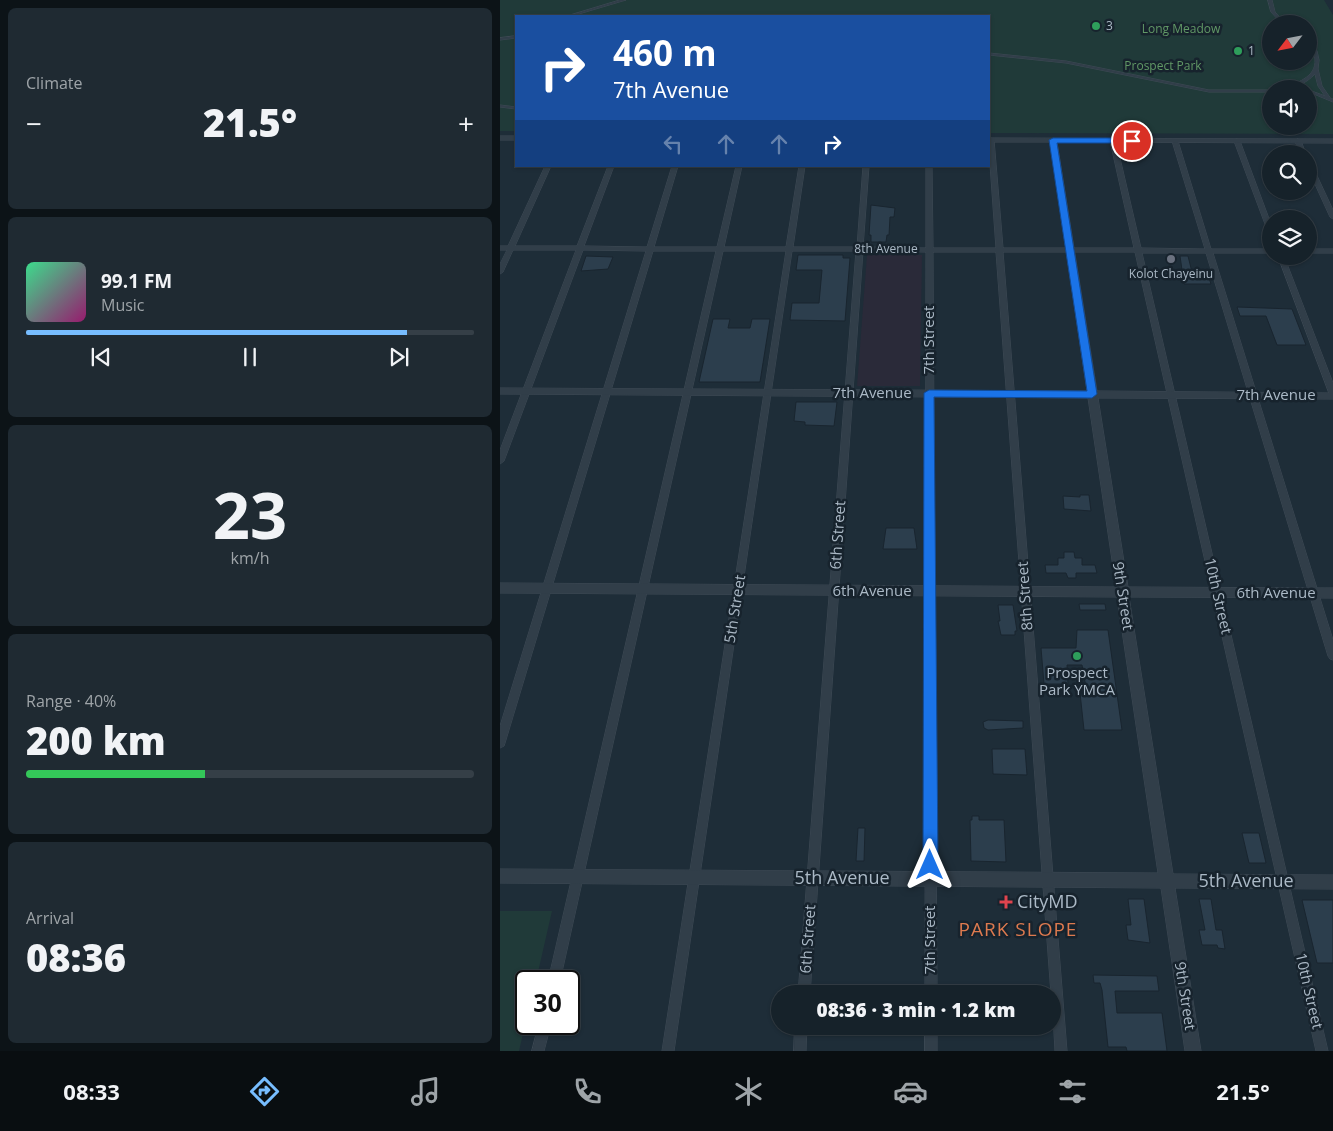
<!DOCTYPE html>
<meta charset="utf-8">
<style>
body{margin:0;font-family:"Open Sans",sans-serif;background:#1f2a32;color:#f1f3f6;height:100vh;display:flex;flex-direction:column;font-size:19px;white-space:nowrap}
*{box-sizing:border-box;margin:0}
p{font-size:16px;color:#9ea4a8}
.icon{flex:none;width:28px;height:28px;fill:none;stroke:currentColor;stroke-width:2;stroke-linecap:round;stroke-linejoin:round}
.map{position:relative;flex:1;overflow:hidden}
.panel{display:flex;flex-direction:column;gap:8px;padding:8px;background:#0c1317;width:500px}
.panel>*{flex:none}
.hud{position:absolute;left:15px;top:15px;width:475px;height:152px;border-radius:0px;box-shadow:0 1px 4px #0004,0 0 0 1px #353f47;background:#1a4fa0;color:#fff;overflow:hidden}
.needle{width:32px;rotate:238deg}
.controls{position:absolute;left:762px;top:15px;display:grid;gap:10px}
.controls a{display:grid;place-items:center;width:55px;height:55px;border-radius:50%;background:#16222a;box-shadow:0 1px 4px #0004,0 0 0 1px #353f47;font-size:25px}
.speed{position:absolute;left:15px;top:970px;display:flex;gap:10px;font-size:25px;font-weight:700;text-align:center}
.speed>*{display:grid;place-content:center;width:65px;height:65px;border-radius:50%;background:#16222a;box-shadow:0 1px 4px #0004,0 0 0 1px #353f47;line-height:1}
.speed .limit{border:2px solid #111;border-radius:8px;background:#fff;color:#111}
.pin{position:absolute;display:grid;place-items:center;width:42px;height:42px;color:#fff;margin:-21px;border:2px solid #fff;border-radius:50%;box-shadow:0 1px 5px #0007}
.me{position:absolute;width:55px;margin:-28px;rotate:0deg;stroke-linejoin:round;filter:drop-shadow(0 0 4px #0008)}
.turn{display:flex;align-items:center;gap:18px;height:105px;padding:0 15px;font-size:22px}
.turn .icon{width:65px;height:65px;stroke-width:2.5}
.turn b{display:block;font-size:35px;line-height:42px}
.lanes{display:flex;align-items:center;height:48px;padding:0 15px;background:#0003;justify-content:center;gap:25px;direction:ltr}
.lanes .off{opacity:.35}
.big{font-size:38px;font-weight:800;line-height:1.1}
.panel .card{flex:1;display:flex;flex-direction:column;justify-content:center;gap:8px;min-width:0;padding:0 18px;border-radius:8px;background:#1f2a32}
.panel .dial{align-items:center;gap:0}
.dial b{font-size:65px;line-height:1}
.song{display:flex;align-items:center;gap:15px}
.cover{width:60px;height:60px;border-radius:8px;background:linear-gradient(135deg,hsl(150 70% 55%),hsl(320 70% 35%))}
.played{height:5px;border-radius:2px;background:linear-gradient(90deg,#77bdff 85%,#353f47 85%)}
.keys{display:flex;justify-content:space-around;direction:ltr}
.heat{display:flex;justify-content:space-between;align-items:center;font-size:28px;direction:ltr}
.charge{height:8px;border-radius:4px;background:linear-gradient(90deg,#34c759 40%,#353f47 0)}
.trip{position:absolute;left:271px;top:985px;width:290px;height:50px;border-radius:25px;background:#16222a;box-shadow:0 1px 4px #0004,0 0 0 1px #353f47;font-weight:800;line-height:50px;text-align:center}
.menu{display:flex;height:80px;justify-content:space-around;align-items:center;background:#090e11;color:#9ea4a8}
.menu .icon{width:35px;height:35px}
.menu .selected{color:#77bdff}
.menu b{font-size:22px;color:#f1f3f6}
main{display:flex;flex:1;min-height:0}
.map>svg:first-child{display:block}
.medical{fill:#2a2a39}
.green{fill:#203a39;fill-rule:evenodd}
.building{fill:#2c3e4d;stroke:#19252f}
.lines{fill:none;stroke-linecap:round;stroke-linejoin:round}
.pedestrian-casing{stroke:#3e4a55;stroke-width:1}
.minor-casing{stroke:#3e4a55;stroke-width:1}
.tertiary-casing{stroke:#3e4a55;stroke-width:1}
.pedestrian{fill:#313e49;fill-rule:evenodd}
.minor{fill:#313e49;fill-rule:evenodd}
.tertiary{fill:#313e49;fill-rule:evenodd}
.route{fill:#1a73e8;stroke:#114b97}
.leisure-dot{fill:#2e9e5b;stroke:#17232d;stroke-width:2}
.worship-dot{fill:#6b7280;stroke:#17232d;stroke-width:2}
.health-dot{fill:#e0444e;stroke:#17232d;stroke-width:2}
.labels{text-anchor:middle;stroke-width:5;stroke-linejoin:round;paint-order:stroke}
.far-poi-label{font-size:12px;fill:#abb9c6;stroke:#17232d;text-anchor:start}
.far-park-label{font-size:12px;fill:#619866;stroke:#17232d}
.far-street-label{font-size:12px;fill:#abb9c6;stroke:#17232d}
.street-label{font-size:15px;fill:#abb9c6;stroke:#17232d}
.poi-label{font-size:15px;fill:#abb9c6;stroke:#17232d}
.near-street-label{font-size:18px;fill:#abb9c6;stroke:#17232d}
.near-poi-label{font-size:18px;fill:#abb9c6;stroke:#17232d;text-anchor:start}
.near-neighbourhood-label{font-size:19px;letter-spacing:1px;fill:#dd7a4f;stroke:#17232d}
</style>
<main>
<section class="panel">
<div class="card"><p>Climate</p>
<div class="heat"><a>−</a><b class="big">21.5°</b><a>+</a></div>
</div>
<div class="card">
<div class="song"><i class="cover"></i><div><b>99.1 FM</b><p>Music</p></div></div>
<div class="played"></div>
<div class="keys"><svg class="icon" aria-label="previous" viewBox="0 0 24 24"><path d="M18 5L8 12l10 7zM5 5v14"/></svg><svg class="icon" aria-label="pause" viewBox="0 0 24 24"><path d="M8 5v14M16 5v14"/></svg><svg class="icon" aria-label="next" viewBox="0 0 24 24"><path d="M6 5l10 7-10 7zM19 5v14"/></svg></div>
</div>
<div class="card dial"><b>23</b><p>km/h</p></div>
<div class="card"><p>Range · 40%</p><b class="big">200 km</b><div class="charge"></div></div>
<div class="card"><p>Arrival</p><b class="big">08:36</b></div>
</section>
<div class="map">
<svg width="833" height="1051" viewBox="0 0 833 1051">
<rect width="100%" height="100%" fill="#1e2d38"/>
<polygon class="medical" points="367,255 422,255 420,386 357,386"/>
<g class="green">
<path d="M0 0H824L833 15V134L489 133V16H16V131H0ZM771 24H809V61H771ZM771 89H809V126H771Z"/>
<polygon points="0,911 52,911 36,981 26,981 26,1021 19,1051 0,1051"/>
</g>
<g class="building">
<polygon points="371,205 395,208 394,217 390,217 389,235 387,235 386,242 371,242 371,235 369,235"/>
<polygon points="298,255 343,255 343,258 350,258 345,321 290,320 292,303 319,303 322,270 296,270"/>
<polygon points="86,256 113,257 108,269 81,271"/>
<polygon points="680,256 688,256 692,272 707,272 711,284 684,284"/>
<polygon points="737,307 792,309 806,345 777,345 766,316 740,316"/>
<polygon points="213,319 230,319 228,328 250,328 252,319 270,319 260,382 199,382"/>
<polygon points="296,402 337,402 334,426 305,425 305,422 294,421"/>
<polygon points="580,495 589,495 591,511 564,509 563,496 580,497"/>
<polygon points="386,528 414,528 417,549 383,549"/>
<polygon points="564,552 574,552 575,558 582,558 582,565 595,565 597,573 576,573 576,578 568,578 566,573 546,573 545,565 558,565 558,558 564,558"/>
<polygon points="579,604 605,604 606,610 580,610"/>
<polygon points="498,605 513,605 517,631 515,631 515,635 501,635 498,621 500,621"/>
<polygon points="577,630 608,630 622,730 584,730 580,693 587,693 582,665 567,665 568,684 544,684 541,648 576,648"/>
<polygon points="488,720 523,721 523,728 488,730 484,728 483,722"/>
<polygon points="492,749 525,749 527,775 493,774"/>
<polygon points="472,816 479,816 479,820 504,820 506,862 471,861 470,820 472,820"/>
<polygon points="358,828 365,828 364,861 356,861"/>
<polygon points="742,833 759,833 766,863 749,863"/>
<polygon points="628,899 644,899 650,943 628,940 626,925 631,925"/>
<polygon points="699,899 711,899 716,930 722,930 725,949 718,948 717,945 702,945 699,930 705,930"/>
<polygon points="802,900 833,900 833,963 817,963"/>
<polygon points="593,975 657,976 659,991 615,991 617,1013 662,1013 667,1051 627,1051 626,1047 608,1047 602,990 600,983 594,983"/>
</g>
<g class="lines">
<g class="pedestrian-casing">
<g id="pedestrian">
<polygon points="120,0 126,0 72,16 67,16"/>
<polygon points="768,0 772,0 775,12 786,24 782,24 771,12"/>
<polygon points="16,36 16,38 0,40 0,38"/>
<path d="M809 41H810L817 51 819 60 818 69 822 86 831 99H833V102L809 92V90L825 96 818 86 815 74C806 83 795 89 782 89 795 83 817 78 815 59 814 52 809 47 809 41Z"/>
<polygon points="489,53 566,61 709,90 771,90 771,92 709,92 566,63 489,55"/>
<polygon points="0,105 16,107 16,109 0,107"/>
</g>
</g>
<g class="minor-casing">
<g id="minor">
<polygon points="491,138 494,140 503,248 634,248 610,141 613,139 616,141 641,248 705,249 672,141 675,139 678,141 711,249 771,249 771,253 713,253 833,640 833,660 830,659 828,656 706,253 642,253 828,1051 816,1051 635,252 503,252 567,1051 555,1051 552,994 551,994 496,252 433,252 437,994 425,994 426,252 363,251 310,994 298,994 356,251 292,251 174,1051 162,1051 286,251 223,251 60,981 48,981 216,251 153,251 5,743 4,746 0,748 0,726 146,251 83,250 4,461 0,464 0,450 76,250 13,250 3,272 0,274 0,264 7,250 0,250 0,246 8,246 45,166 51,166 15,246 77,246 108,166 114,166 84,246 147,247 172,166 178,166 154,247 217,247 236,166 242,166 224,247 286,247 299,166 305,166 293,247 357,247 363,166 369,166 363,247 426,248 426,166 432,166 433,248 496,248 489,150 489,139"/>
<polygon points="737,139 740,141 771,224 771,234 768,232 734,141"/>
<polygon points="798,139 801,141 806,154 800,154 795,141"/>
<polygon points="809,163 812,165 833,210 833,219 830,217 809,171"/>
<rect x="809" y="249" width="24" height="4"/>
<polygon points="778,256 784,256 833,383 833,396 829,393"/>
<polygon points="39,1024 51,1024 44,1051 32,1051"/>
<polygon points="295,1026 307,1026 306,1051 294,1051"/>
<rect x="425" y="1026" width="12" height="25"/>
</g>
</g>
<g class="tertiary-casing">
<g id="tertiary">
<rect x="0" y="136" width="16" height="4"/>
<polygon points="489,138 833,139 833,143 557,142 597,391 833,393 833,399 598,398 628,587 833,588 833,598 629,597 673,874 833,875 833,889 675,888 701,1051 685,1051 661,888 0,883 0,869 658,873 617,597 0,593 0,583 616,587 588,398 0,394 0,388 587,391 550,142 489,142"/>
</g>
</g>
<use href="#pedestrian" class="pedestrian"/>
<use href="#minor" class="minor"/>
<use href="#tertiary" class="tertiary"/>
</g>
<polygon class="route" points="553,138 632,138 636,141 632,143 557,143 597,394 592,398 434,397 438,865 435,870 430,872 425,870 423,865 424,393 429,390 587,391 549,140"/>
<g class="leisure-dot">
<circle cx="596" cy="26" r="5"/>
<circle cx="738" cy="51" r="5"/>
<circle cx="577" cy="656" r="5"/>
</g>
<circle class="worship-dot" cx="671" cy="259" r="5"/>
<path class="health-dot" d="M503.5 894.5h5v5h5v5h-5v5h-5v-5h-5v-5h5z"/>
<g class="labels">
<g class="far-poi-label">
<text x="606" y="30">3</text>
<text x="748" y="55">1</text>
<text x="671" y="278" text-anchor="middle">Kolot Chayeinu</text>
</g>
<g class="far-park-label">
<text x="681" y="33">Long Meadow</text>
<text x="663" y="70">Prospect Park</text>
</g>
<g class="far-street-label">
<text x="386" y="253">8th Avenue</text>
</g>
<g class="street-label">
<text transform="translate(429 340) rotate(-90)" y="5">7th Street</text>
<text x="372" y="398">7th Avenue</text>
<text x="776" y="400">7th Avenue</text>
<text transform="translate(338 535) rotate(-86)" y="5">6th Street</text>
<text x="372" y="596">6th Avenue</text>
<text x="776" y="598">6th Avenue</text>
<text transform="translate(525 596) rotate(-94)" y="5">8th Street</text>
<text transform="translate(623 596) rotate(81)" y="5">9th Street</text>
<text transform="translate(718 596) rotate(77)" y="5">10th Street</text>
<text transform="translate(235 609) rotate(-81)" y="5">5th Street</text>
<text transform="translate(308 939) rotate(-86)" y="5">6th Street</text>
<text transform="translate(430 940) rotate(-90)" y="5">7th Street</text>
<text transform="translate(809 991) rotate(77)" y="5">10th Street</text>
<text transform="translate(685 996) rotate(81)" y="5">9th Street</text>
</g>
<g class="poi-label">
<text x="577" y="678">Prospect<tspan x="577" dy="17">Park YMCA</tspan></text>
</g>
<g class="near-street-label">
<text x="342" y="884">5th Avenue</text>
<text x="746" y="887">5th Avenue</text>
</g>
<g class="near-poi-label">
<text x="517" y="908">CityMD</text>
</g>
<g class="near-neighbourhood-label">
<text x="518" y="936">PARK SLOPE</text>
</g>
</g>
</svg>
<div class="controls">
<a><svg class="needle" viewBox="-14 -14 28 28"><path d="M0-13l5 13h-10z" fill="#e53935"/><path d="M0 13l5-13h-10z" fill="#9ea4a8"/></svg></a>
<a><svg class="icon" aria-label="sound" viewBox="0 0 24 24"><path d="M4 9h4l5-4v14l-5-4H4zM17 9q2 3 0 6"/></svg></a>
<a><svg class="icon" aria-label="search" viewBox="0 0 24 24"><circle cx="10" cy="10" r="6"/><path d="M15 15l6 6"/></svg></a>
<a><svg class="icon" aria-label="layers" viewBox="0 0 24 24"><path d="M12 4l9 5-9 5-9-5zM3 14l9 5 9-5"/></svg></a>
</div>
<div class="speed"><div class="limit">30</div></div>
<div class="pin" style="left:632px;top:141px;background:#d93025"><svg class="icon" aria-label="arrive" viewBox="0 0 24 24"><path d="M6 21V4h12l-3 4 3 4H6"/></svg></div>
<svg class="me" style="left:430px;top:865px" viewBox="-20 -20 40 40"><path d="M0-17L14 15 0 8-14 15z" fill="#1a73e8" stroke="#fff" stroke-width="4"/></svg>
<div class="trip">08:36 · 3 min · 1.2 km</div>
<div class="hud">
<div class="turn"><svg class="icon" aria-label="right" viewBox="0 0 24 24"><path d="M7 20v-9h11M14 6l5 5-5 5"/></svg><div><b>460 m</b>7th Avenue</div></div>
<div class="lanes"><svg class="icon off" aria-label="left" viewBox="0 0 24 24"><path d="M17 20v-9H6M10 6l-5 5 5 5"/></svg><svg class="icon off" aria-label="ahead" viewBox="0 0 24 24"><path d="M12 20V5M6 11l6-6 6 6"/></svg><svg class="icon off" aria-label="ahead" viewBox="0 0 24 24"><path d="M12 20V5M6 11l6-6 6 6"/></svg><svg class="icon" aria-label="right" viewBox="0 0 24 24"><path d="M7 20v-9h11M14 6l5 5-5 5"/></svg></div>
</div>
</div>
</main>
<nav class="menu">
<b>08:33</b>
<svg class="icon selected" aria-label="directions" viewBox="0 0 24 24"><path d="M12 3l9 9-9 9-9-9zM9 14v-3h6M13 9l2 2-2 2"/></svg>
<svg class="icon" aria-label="music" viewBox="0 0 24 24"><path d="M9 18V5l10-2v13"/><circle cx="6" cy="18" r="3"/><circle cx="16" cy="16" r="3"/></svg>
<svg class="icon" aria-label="phone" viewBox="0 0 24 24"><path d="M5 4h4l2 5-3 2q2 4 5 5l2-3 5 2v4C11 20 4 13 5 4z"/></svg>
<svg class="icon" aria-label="climate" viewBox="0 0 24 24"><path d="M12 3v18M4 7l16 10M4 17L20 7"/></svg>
<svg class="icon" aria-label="car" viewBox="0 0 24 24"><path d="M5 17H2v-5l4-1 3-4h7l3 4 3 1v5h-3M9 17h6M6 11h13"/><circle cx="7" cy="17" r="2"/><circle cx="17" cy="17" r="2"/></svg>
<svg class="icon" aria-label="filters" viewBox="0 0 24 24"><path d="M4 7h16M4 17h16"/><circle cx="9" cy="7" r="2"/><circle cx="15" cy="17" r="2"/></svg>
<b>21.5°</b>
</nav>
